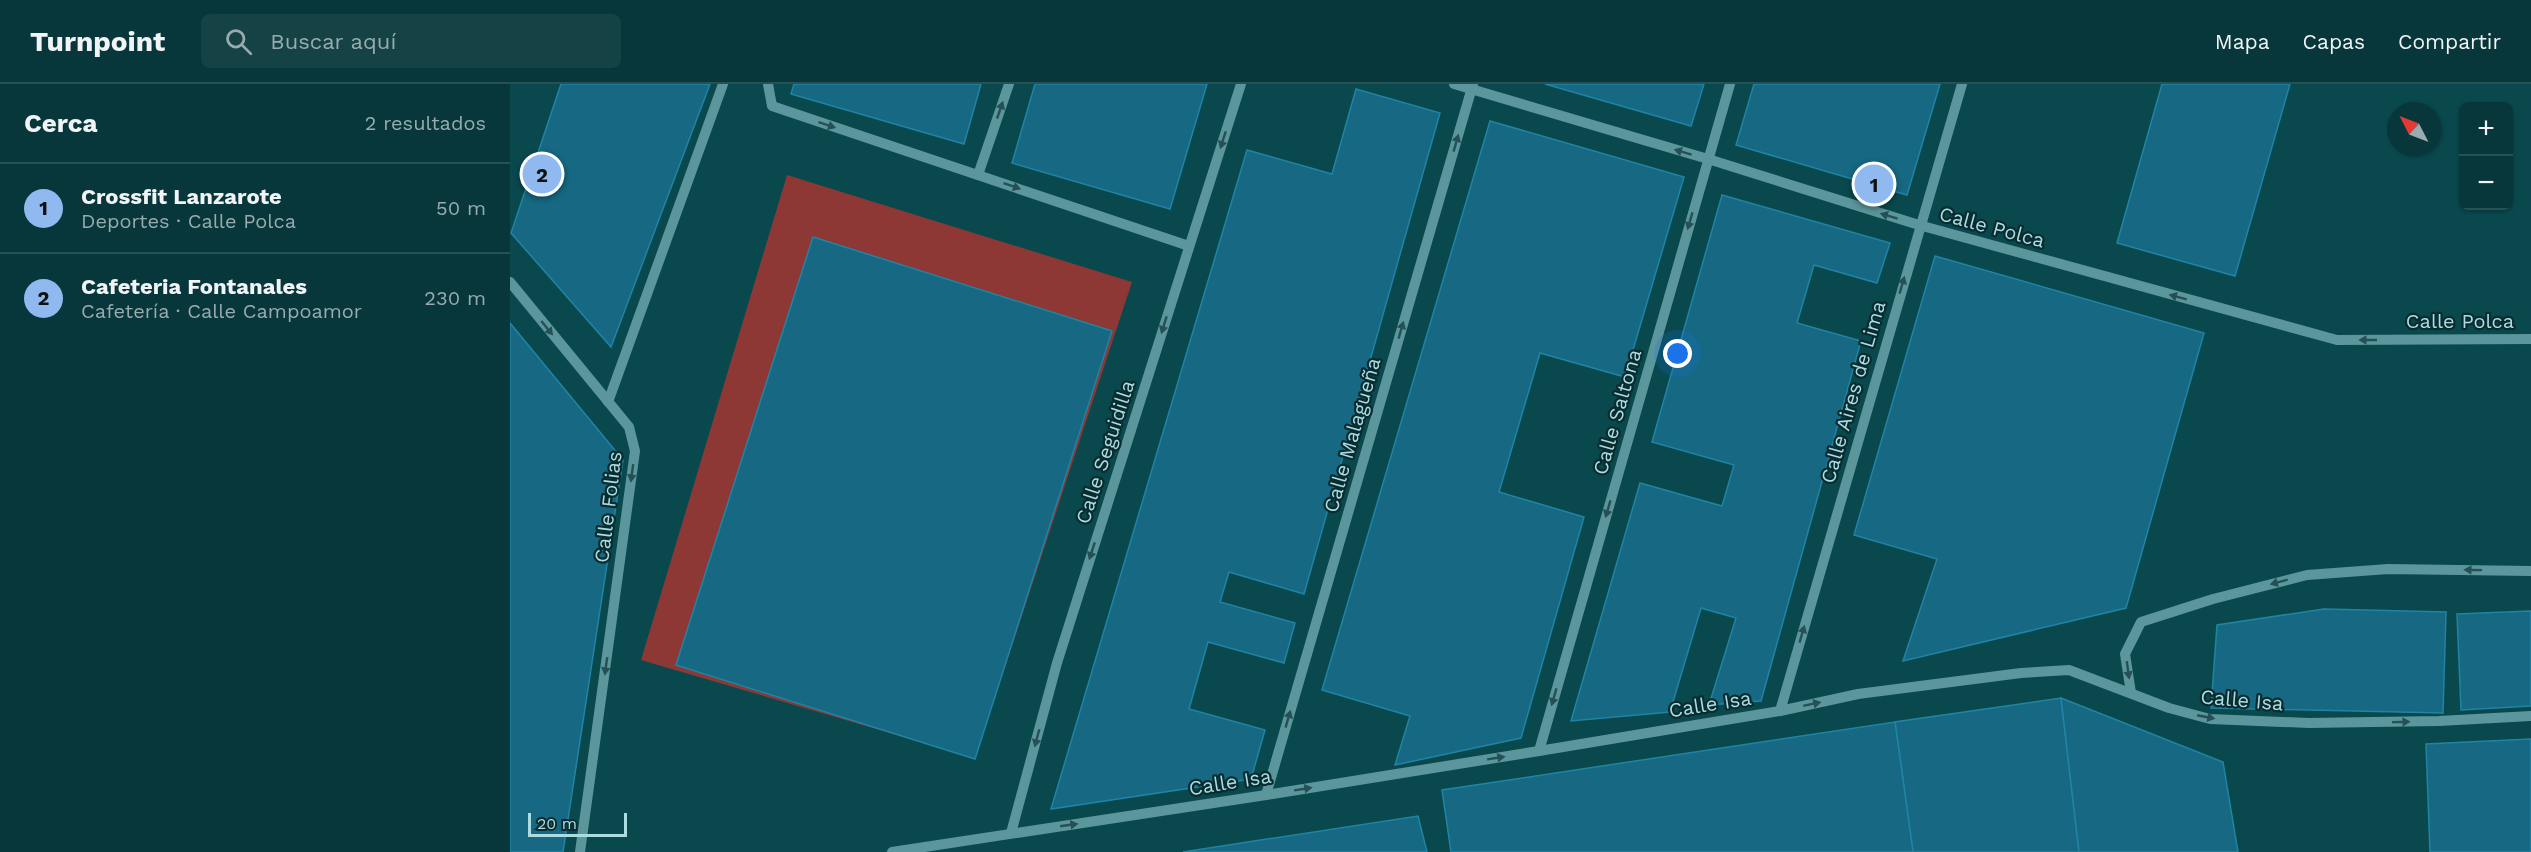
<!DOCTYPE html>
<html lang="es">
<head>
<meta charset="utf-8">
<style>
	:root { --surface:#07373a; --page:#154245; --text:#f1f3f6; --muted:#98acaf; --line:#285154; --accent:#90b9f0 }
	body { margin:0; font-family:"Work Sans",sans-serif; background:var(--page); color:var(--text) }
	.controls { position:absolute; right:18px; top:18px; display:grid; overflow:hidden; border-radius:9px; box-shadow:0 2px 4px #0004 }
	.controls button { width:54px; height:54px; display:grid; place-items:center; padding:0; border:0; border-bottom:2px solid var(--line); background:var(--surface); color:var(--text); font:30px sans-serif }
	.compass { position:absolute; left:1877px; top:18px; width:54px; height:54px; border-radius:50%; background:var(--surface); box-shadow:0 2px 4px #0004; rotate:312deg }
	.scale { position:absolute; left:18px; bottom:15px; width:99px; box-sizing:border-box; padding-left:6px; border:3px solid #acdbe1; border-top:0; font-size:16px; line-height:21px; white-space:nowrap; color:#acdbe1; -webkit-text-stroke:4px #082c2f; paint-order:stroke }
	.you { position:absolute; left:1168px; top:270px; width:21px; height:21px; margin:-15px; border:4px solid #fff; border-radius:50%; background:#1a73e8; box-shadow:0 0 0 9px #1a73e833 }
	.badge { display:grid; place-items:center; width:39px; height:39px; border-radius:50%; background:var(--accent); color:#111; font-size:20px; font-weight:700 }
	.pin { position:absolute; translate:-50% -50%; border:3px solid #fff; box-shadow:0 2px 6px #0006 }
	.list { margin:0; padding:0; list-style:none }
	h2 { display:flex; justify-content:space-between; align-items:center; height:78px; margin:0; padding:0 24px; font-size:26px }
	h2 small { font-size:20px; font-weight:400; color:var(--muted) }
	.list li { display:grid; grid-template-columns:39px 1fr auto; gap:18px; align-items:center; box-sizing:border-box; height:90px; padding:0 24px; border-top:2px solid var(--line) }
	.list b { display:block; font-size:22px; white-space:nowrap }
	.list p { margin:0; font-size:20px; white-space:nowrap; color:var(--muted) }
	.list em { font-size:20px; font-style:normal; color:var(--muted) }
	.icon { flex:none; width:33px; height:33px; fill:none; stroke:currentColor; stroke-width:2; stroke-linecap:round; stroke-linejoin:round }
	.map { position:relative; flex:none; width:2021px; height:768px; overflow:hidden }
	header { display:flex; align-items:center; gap:36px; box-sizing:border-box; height:84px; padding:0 30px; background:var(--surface); border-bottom:2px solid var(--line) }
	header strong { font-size:28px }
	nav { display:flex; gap:33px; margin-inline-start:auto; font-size:21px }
	.search { width:420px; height:54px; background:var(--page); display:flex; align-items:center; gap:15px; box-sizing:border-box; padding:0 21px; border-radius:9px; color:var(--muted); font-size:22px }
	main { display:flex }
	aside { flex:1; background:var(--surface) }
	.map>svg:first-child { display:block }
</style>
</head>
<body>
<header>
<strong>Turnpoint</strong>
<div class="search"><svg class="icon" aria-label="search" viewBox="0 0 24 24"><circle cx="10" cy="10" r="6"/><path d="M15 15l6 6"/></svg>Buscar aquí</div>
<nav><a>Mapa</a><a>Capas</a><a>Compartir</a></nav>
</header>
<main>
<aside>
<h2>Cerca<small>2 resultados</small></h2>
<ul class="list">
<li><span class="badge">1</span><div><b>Crossfit Lanzarote</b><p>Deportes · Calle Polca</p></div><em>50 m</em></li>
<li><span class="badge">2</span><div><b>Cafeteria Fontanales</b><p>Cafetería · Calle Campoamor</p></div><em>230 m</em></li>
</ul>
</aside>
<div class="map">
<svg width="2021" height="768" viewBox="0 0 2021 768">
	<rect width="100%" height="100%" fill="#09494e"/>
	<polygon fill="#8d3835" points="277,91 622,198 465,674 131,576"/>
	<g fill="#176882" stroke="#2084a4" stroke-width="1.5">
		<polygon points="51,0 200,0 101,263 1,149"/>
		<polygon points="284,0 471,0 454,60 281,10"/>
		<polygon points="525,0 697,0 660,125 502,79"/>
		<polygon points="1035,0 1194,0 1181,42"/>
		<polygon points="1244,0 1430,0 1397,111 1226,61"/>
		<polygon points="1652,0 1780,0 1725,192 1607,159"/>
		<polygon points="846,5 930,29 794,510 719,488 710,518 785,539 774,579 698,558 679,625 755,646 741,695 541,725 737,66 822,90"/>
		<polygon points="980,37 1174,93 1115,293 1030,269 989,408 1074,433 1011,654 885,681 900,632 812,606"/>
		<polygon points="1212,111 1380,159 1367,199 1304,181 1287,239 1351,257 1251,617 1199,621 1226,534 1191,524 1160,628 1061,637 1130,399 1212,422 1224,381 1142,358"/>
		<polygon points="303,153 602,247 465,675 166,581"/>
		<polygon points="1425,172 1694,249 1616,524 1393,577 1427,475 1344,451"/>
		<polygon points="0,239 113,376 53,768 0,768"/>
		<polygon points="1814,525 1936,528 1933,629 1701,624 1707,541"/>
		<polygon points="2021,527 2021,622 1951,626 1947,530"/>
		<polygon points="1551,614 1569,768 1403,768 1385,638"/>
		<polygon points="1551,614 1713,678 1728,768 1569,768"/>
		<polygon points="1385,638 1403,768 941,768 932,706"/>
		<polygon points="2021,655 2021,768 1920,768 1916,660"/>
		<polygon points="908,732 917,768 673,768"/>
	</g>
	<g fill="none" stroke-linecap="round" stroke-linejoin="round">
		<g stroke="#5b969d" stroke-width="10">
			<polyline points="258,0 262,22 679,162"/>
			<polyline points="944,0 1198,75 1409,141 1827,256 2021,255"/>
			<polyline points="468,91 499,0"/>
			<polyline points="0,198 119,343 125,367 70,768"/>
			<polyline points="98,318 213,0"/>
			<polyline points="1621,609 1615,570 1631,538 1703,515 1797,491 1878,485 2021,487"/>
			<polyline points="1270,627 1452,0"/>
			<polyline points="1029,667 1220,0"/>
			<polyline points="756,711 963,0"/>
			<polyline points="501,749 547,579 731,0"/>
			<polyline points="382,768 756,711 1029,667 1270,627 1348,610 1511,589 1559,586 1659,624 1700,635 1799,639 1929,637 2021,632"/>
		</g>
	</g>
	<defs><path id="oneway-solid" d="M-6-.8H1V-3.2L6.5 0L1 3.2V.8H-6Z" transform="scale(1.5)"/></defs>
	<g fill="#255156">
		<use href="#oneway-solid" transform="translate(490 26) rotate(-71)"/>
		<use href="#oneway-solid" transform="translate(317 41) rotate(18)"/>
		<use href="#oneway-solid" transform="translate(713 56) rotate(108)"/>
		<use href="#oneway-solid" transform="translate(946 59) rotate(-74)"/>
		<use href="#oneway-solid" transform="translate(1173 68) rotate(-163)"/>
		<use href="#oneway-solid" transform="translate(502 102) rotate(19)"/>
		<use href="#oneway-solid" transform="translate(1379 132) rotate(-163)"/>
		<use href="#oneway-solid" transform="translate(1180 137) rotate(106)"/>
		<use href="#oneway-solid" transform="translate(1392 201) rotate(-74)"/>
		<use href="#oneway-solid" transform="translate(1668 213) rotate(-165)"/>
		<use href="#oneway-solid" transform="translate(654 241) rotate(107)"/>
		<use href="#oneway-solid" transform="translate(37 244) rotate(51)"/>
		<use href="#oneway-solid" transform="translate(891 246) rotate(-74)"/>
		<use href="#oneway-solid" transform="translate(1858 256) rotate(180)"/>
		<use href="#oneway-solid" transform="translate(122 389) rotate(98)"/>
		<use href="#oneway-solid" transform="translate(1098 425) rotate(106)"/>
		<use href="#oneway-solid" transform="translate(582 467) rotate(108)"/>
		<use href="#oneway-solid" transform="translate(1963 486) rotate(-179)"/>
		<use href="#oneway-solid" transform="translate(1769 498) rotate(165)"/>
		<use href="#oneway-solid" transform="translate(1292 550) rotate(-74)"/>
		<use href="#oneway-solid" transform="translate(96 582) rotate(98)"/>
		<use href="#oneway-solid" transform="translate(1618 586) rotate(82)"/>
		<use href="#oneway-solid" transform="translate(1044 613) rotate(106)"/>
		<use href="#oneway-solid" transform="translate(1302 620) rotate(-12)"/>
		<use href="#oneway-solid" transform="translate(1696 633) rotate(11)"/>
		<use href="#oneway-solid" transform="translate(778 635) rotate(-74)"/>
		<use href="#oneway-solid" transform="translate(1891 638) rotate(-1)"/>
		<use href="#oneway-solid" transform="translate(527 654) rotate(105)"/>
		<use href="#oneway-solid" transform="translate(986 674) rotate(-9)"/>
		<use href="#oneway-solid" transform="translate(793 705) rotate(-9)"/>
		<use href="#oneway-solid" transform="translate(559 741) rotate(-8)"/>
	</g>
	<g text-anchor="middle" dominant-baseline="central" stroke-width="4.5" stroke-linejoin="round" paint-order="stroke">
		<g font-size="20" fill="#acdbe1" stroke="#082c2f">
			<text transform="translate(1482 143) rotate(15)">Calle Polca</text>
			<text x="1950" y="237">Calle Polca</text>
			<text transform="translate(1343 308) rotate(-74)">Calle Aires de Lima</text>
			<text transform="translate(1107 328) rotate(-74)">Calle Saltona</text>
			<text transform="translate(842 351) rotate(-74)">Calle Malagueña</text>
			<text transform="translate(595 368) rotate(-72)">Calle Seguidilla</text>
			<text transform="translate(98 423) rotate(-83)">Calle Folias</text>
			<text transform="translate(1732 616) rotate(5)">Calle Isa</text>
			<text transform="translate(1200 620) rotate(-9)">Calle Isa</text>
			<text transform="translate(720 698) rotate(-9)">Calle Isa</text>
		</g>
	</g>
</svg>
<div class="controls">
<button>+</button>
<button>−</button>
</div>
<svg class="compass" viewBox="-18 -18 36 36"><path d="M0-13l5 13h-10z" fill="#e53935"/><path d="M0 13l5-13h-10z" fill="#98acaf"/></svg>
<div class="scale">20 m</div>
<div class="you"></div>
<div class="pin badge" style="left:1364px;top:100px">1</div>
<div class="pin badge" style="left:32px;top:90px">2</div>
</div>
</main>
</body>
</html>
